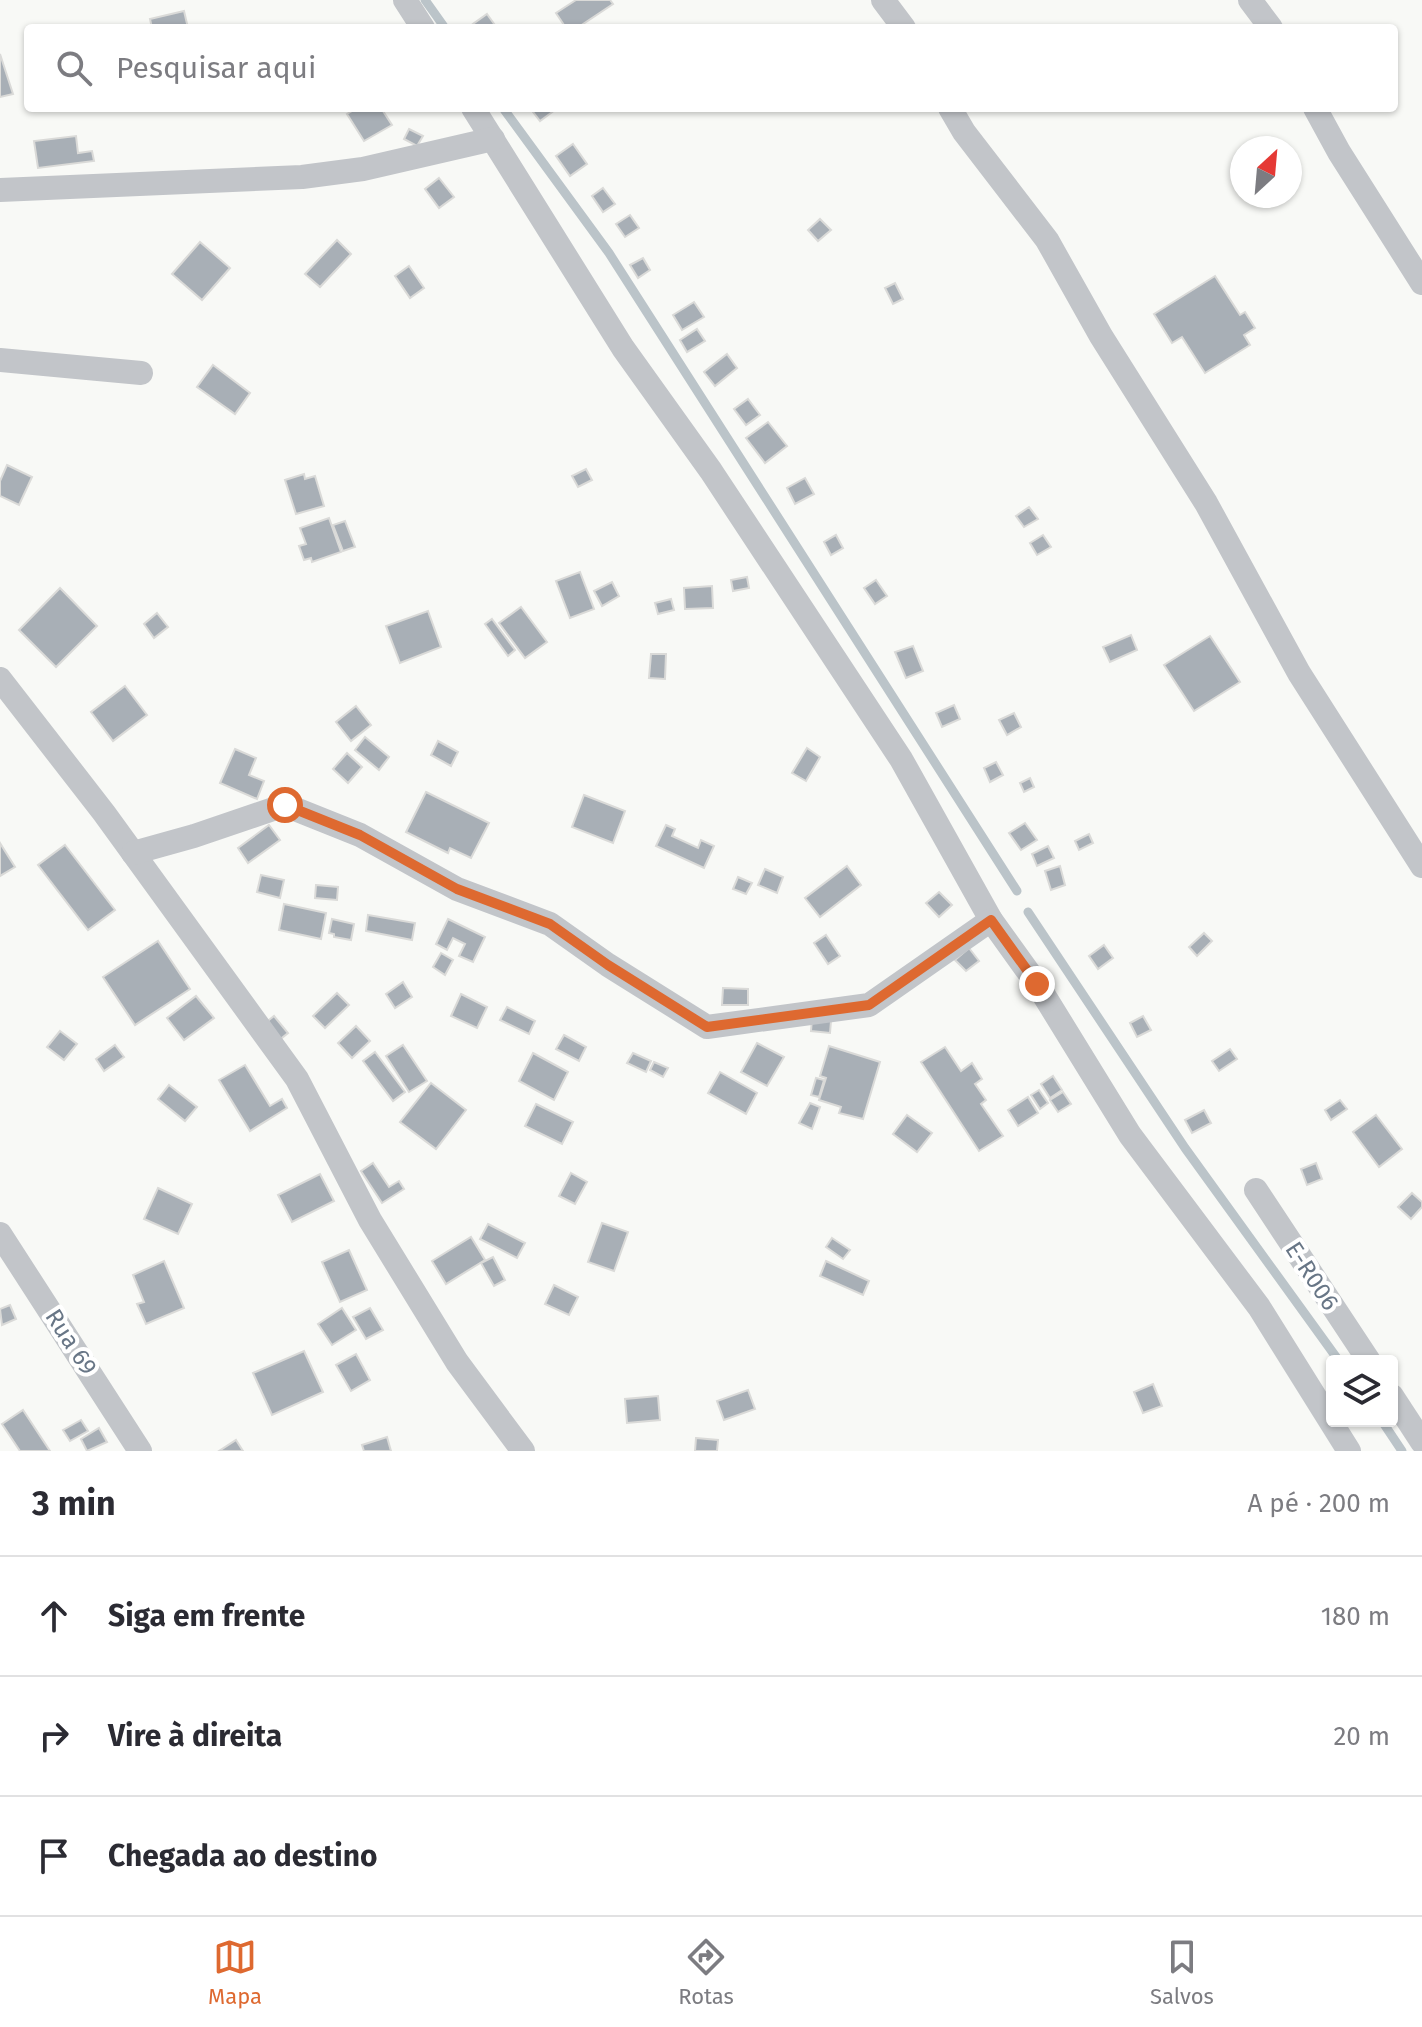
<!DOCTYPE html>
<html lang="pt">
<head>
<meta charset="utf-8">
<style>
	:root { --surface:#fff; --page:#f2f2f3; --text:#2b2b33; --muted:#7c7c81; --line:#e1e1e2; --accent:#de6930 }
	body { margin:0; font-family:"Fira Sans",sans-serif; background:var(--page); color:var(--text) }
	.controls { position:absolute; right:24px; bottom:24px; display:grid; overflow:hidden; border-radius:8px; box-shadow:0 2px 6px #0004 }
	.controls button { width:72px; height:72px; display:grid; place-items:center; padding:0; border:0; border-bottom:2px solid var(--line); background:var(--surface); color:var(--text); font:40px sans-serif }
	.compass { position:absolute; left:1230px; top:136px; width:72px; height:72px; border-radius:50%; background:var(--surface); box-shadow:0 2px 6px #0004; rotate:26deg }
	.stop { position:absolute; width:24px; height:24px; margin:-18px; border:6px solid #de6930; border-radius:50%; background:#fff }
	.stop.end { background:#de6930; border-color:#fff; box-shadow:0 2px 8px #0008 }
	.list { margin:0; padding:0; list-style:none }
	h2 { display:flex; justify-content:space-between; align-items:center; height:104px; margin:0; padding:0 32px; font-size:34px }
	h2 small { font-size:26px; font-weight:400; color:var(--muted) }
	.list li { display:grid; grid-template-columns:52px 1fr auto; gap:24px; align-items:center; box-sizing:border-box; height:120px; padding:0 32px; border-top:2px solid var(--line) }
	.list b { display:block; font-size:30px; white-space:nowrap }
	.list em { font-size:26px; font-style:normal; color:var(--muted) }
	.icon { flex:none; width:44px; height:44px; fill:none; stroke:currentColor; stroke-width:2; stroke-linecap:round; stroke-linejoin:round }
	.map { position:relative; flex:none; width:1422px; height:1451px; overflow:hidden }
	.search { position:absolute; background:var(--surface); box-shadow:0 2px 6px #0004; left:24px; right:24px; top:24px; height:88px; display:flex; align-items:center; gap:20px; box-sizing:border-box; padding:0 28px; border-radius:8px; color:var(--muted); font-size:30px }
	.sheet { height:464px; background:var(--surface) }
	nav { display:flex; justify-content:space-around; align-items:center; box-sizing:border-box; height:112px; border-top:2px solid var(--line); background:var(--surface); font-size:22px; color:var(--muted) }
	nav a { display:grid; justify-items:center; gap:4px }
	nav .on { color:var(--accent) }
	.map>svg:first-child { display:block }
</style>
</head>
<body>
<div class="map">
<svg width="1422" height="1451" viewBox="0 0 1422 1451">
	<rect width="100%" height="100%" fill="#f8f9f6"/>
	<g fill="none" stroke-linecap="round" stroke-linejoin="round">
		<g stroke="#bbc4c9" stroke-width="9">
			<polyline points="425,0 445,28"/>
			<polyline points="503,108 609,253 1017,891"/>
			<polyline points="1028,912 1185,1148 1339,1361"/>
			<polyline points="1382,1421 1402,1451"/>
		</g>
	</g>
	<g fill="#a8afb6" stroke="#dadad8" stroke-width="2">
		<polygon points="576,0 610,0 613,4 577,28 566,28 556,13"/>
		<polygon points="184,11 188,28 152,28 150,19"/>
		<polygon points="487,14 497,28 477,28 473,24"/>
		<polygon points="0,54 13,94 0,97"/>
		<polygon points="357,108 381,108 392,125 364,141 347,114"/>
		<polygon points="530,108 553,108 555,110 540,121"/>
		<polygon points="409,129 423,136 417,146 404,139"/>
		<polygon points="76,136 78,153 92,151 94,161 38,168 34,141"/>
		<polygon points="573,144 587,164 570,176 556,156"/>
		<polygon points="439,178 454,197 439,208 425,189"/>
		<polygon points="603,188 615,204 603,212 592,196"/>
		<polygon points="630,215 639,228 625,237 616,224"/>
		<polygon points="820,219 831,230 818,241 808,230"/>
		<polygon points="337,240 351,254 320,287 305,274"/>
		<polygon points="200,242 230,268 202,300 172,274"/>
		<polygon points="643,258 650,270 638,278 630,265"/>
		<polygon points="409,266 424,288 410,298 395,276"/>
		<polygon points="1215,276 1240,315 1245,312 1255,328 1244,335 1250,345 1205,373 1182,337 1172,343 1154,314"/>
		<polygon points="895,283 903,299 893,304 885,288"/>
		<polygon points="694,302 704,317 682,330 673,315"/>
		<polygon points="697,329 705,341 687,352 680,340"/>
		<polygon points="727,354 737,368 715,386 704,372"/>
		<polygon points="213,365 250,393 235,414 197,387"/>
		<polygon points="748,399 760,415 746,425 734,409"/>
		<polygon points="768,422 787,446 765,463 746,438"/>
		<polygon points="7,465 32,477 19,505 0,496 0,481"/>
		<polygon points="586,469 592,480 578,487 572,476"/>
		<polygon points="304,474 305,479 315,476 324,506 296,514 285,480"/>
		<polygon points="805,478 814,494 795,504 787,488"/>
		<polygon points="1029,507 1038,519 1024,527 1016,516"/>
		<polygon points="329,518 341,552 312,562 311,558 304,560 299,546 306,544 300,528"/>
		<polygon points="345,521 355,547 343,551 333,525"/>
		<polygon points="836,535 843,548 831,555 824,542"/>
		<polygon points="1043,535 1051,547 1037,555 1030,543"/>
		<polygon points="580,572 594,609 570,618 556,581"/>
		<polygon points="747,577 749,588 733,591 731,580"/>
		<polygon points="876,580 887,596 875,604 864,588"/>
		<polygon points="612,582 619,596 602,606 594,591"/>
		<polygon points="712,586 713,608 685,609 684,588"/>
		<polygon points="60,588 97,626 56,667 19,630"/>
		<polygon points="671,599 674,610 658,614 655,603"/>
		<polygon points="521,607 547,642 525,658 499,623"/>
		<polygon points="428,611 441,647 400,663 386,626"/>
		<polygon points="157,613 168,627 154,638 144,624"/>
		<polygon points="492,619 515,650 508,656 485,624"/>
		<polygon points="1131,635 1137,650 1110,662 1103,647"/>
		<polygon points="1210,636 1240,682 1194,711 1164,665"/>
		<polygon points="913,646 923,671 906,678 895,652"/>
		<polygon points="651,654 666,654 665,679 649,678"/>
		<polygon points="125,686 147,715 113,741 91,712"/>
		<polygon points="954,705 960,719 942,727 936,713"/>
		<polygon points="356,706 371,725 351,741 336,722"/>
		<polygon points="1014,713 1021,727 1007,735 999,720"/>
		<polygon points="365,737 389,757 379,770 355,750"/>
		<polygon points="438,741 458,752 451,766 431,755"/>
		<polygon points="807,748 820,757 806,781 792,773"/>
		<polygon points="235,749 256,758 249,775 264,781 257,799 220,783"/>
		<polygon points="347,753 362,767 348,783 333,769"/>
		<polygon points="996,762 1003,775 990,782 984,768"/>
		<polygon points="1030,778 1034,787 1024,792 1020,783"/>
		<polygon points="426,792 489,823 471,858 450,848 448,853 406,832"/>
		<polygon points="584,795 625,811 613,843 572,827"/>
		<polygon points="1025,823 1037,840 1021,850 1009,833"/>
		<polygon points="269,825 280,840 248,863 238,848"/>
		<polygon points="666,825 675,829 672,836 698,848 701,840 714,846 704,868 656,846"/>
		<polygon points="1089,834 1093,843 1079,850 1075,841"/>
		<polygon points="0,843 15,867 0,876"/>
		<polygon points="65,845 115,910 88,930 38,865"/>
		<polygon points="1048,846 1054,858 1037,866 1032,854"/>
		<polygon points="847,866 861,885 820,917 805,898"/>
		<polygon points="1060,866 1065,885 1051,890 1045,871"/>
		<polygon points="765,869 783,877 777,893 758,885"/>
		<polygon points="261,875 284,880 280,898 257,892"/>
		<polygon points="738,877 752,883 746,894 733,889"/>
		<polygon points="316,885 338,887 337,900 315,898"/>
		<polygon points="939,892 952,905 939,917 926,903"/>
		<polygon points="284,904 326,913 321,939 279,930"/>
		<polygon points="368,915 415,923 412,940 366,931"/>
		<polygon points="332,919 354,924 351,940 334,937 334,934 329,933"/>
		<polygon points="448,919 485,937 473,962 459,956 465,944 453,938 447,950 436,944"/>
		<polygon points="1204,933 1212,941 1197,956 1189,947"/>
		<polygon points="826,935 840,956 828,964 814,943"/>
		<polygon points="158,941 190,989 135,1025 103,977"/>
		<polygon points="1104,945 1113,958 1098,969 1089,956"/>
		<polygon points="969,948 979,961 966,971 955,960"/>
		<polygon points="441,953 453,960 445,975 433,967"/>
		<polygon points="403,982 412,997 395,1008 386,994"/>
		<polygon points="723,988 748,989 748,1005 722,1005"/>
		<polygon points="337,993 349,1005 325,1028 313,1016"/>
		<polygon points="461,994 487,1007 477,1028 451,1016"/>
		<polygon points="196,996 214,1018 184,1040 167,1018"/>
		<polygon points="507,1007 535,1021 529,1034 500,1020"/>
		<polygon points="274,1016 288,1033 278,1041 264,1024"/>
		<polygon points="1143,1016 1151,1030 1137,1037 1130,1023"/>
		<polygon points="812,1019 831,1021 830,1033 811,1031"/>
		<polygon points="356,1026 370,1041 352,1058 338,1043"/>
		<polygon points="60,1031 77,1044 64,1060 47,1047"/>
		<polygon points="564,1035 586,1047 579,1061 556,1049"/>
		<polygon points="757,1043 784,1057 767,1086 741,1072"/>
		<polygon points="115,1045 124,1057 104,1071 96,1059"/>
		<polygon points="403,1045 427,1081 409,1092 386,1056"/>
		<polygon points="829,1046 880,1062 863,1119 839,1113 841,1107 819,1100 826,1078 820,1076"/>
		<polygon points="945,1047 961,1071 972,1063 982,1079 975,1084 986,1100 981,1104 1003,1136 979,1151 921,1062"/>
		<polygon points="1230,1049 1237,1059 1219,1071 1212,1061"/>
		<polygon points="375,1052 405,1092 393,1101 363,1061"/>
		<polygon points="533,1053 568,1072 554,1100 519,1081"/>
		<polygon points="633,1053 651,1061 646,1072 627,1063"/>
		<polygon points="654,1062 668,1068 663,1077 650,1070"/>
		<polygon points="245,1065 270,1106 282,1099 287,1108 250,1131 219,1080"/>
		<polygon points="720,1072 757,1093 746,1114 708,1093"/>
		<polygon points="1053,1076 1062,1090 1050,1098 1041,1084"/>
		<polygon points="816,1078 824,1080 819,1097 811,1095"/>
		<polygon points="431,1083 466,1110 436,1149 400,1122"/>
		<polygon points="169,1085 197,1107 185,1121 158,1099"/>
		<polygon points="1039,1090 1048,1103 1040,1109 1031,1095"/>
		<polygon points="1063,1092 1071,1104 1058,1112 1050,1100"/>
		<polygon points="1028,1097 1038,1113 1018,1126 1008,1110"/>
		<polygon points="1340,1100 1347,1109 1331,1120 1325,1110"/>
		<polygon points="810,1103 820,1107 812,1129 799,1123"/>
		<polygon points="536,1104 573,1122 562,1144 525,1126"/>
		<polygon points="1204,1110 1211,1123 1192,1133 1185,1120"/>
		<polygon points="907,1115 932,1133 917,1152 893,1134"/>
		<polygon points="1376,1115 1402,1149 1379,1167 1353,1132"/>
		<polygon points="373,1163 389,1187 399,1181 404,1189 382,1203 361,1171"/>
		<polygon points="1316,1163 1322,1179 1307,1185 1301,1169"/>
		<polygon points="571,1173 587,1182 575,1204 559,1196"/>
		<polygon points="320,1174 334,1201 292,1222 278,1195"/>
		<polygon points="158,1188 192,1204 178,1234 144,1219"/>
		<polygon points="1412,1193 1422,1202 1422,1207 1411,1219 1398,1207"/>
		<polygon points="602,1223 628,1232 614,1271 588,1262"/>
		<polygon points="488,1224 525,1243 517,1258 480,1239"/>
		<polygon points="471,1237 485,1260 446,1284 432,1261"/>
		<polygon points="832,1238 850,1250 843,1259 826,1247"/>
		<polygon points="349,1250 367,1290 340,1302 322,1262"/>
		<polygon points="493,1257 505,1280 494,1286 481,1263"/>
		<polygon points="164,1261 184,1308 146,1324 137,1304 144,1302 133,1275"/>
		<polygon points="826,1261 869,1281 863,1295 820,1276"/>
		<polygon points="554,1285 578,1297 569,1315 545,1304"/>
		<polygon points="10,1305 16,1319 2,1325 0,1309"/>
		<polygon points="342,1308 356,1330 332,1345 318,1324"/>
		<polygon points="370,1308 383,1330 366,1339 353,1317"/>
		<polygon points="304,1351 323,1392 272,1415 253,1373"/>
		<polygon points="356,1354 370,1380 351,1391 336,1365"/>
		<polygon points="1153,1384 1162,1406 1143,1413 1134,1392"/>
		<polygon points="748,1390 755,1409 724,1420 717,1401"/>
		<polygon points="658,1396 660,1420 627,1423 625,1399"/>
		<polygon points="23,1410 50,1451 20,1451 2,1424"/>
		<polygon points="81,1420 88,1431 70,1441 63,1430"/>
		<polygon points="99,1428 107,1442 87,1451 81,1439"/>
		<polygon points="387,1437 391,1451 364,1451 362,1445"/>
		<polygon points="696,1438 718,1440 717,1451 695,1451"/>
		<polygon points="236,1440 243,1451 219,1451"/>
	</g>
	<g fill="none" stroke-linecap="round" stroke-linejoin="round">
		<g stroke="#c2c5c9" stroke-width="24">
			<polyline points="405,0 423,28"/>
			<polyline points="883,0 904,28"/>
			<polyline points="1250,0 1271,28"/>
			<polyline points="473,108 623,348 711,471 901,759 991,920 1037,984 1130,1135 1259,1307 1349,1451"/>
			<polyline points="950,108 964,132 1047,240 1101,336 1206,503 1299,673 1422,866"/>
			<polyline points="1315,108 1339,152 1422,283"/>
			<polyline points="0,190 302,177 363,169 493,139"/>
			<polyline points="0,360 141,373"/>
			<polyline points="0,679 104,813 297,1079 370,1220 457,1362 523,1451"/>
			<polyline points="133,853 194,836 285,805 360,835 457,889 550,924 608,965 707,1027 869,1005 991,920"/>
			<polyline points="1256,1190 1369,1361"/>
			<polyline points="0,1234 140,1451"/>
			<polyline points="1392,1396 1422,1442"/>
		</g>
	</g>
	<g fill="none" stroke-linecap="round" stroke-linejoin="round">
		<polyline stroke="#de6930" stroke-width="10" points="285,805 360,835 457,889 550,924 608,965 707,1027 869,1005 991,920 1037,984"/>
	</g>
	<g text-anchor="middle" dominant-baseline="central" stroke-width="8" stroke-linejoin="round" paint-order="stroke">
		<g font-size="24" fill="#687686" stroke="#fff">
			<text transform="translate(1312 1276) rotate(57)">E-R006</text>
			<text transform="translate(71 1342) rotate(57)">Rua 69</text>
		</g>
	</g>
</svg>
<div class="controls">
<button><svg class="icon" aria-label="layers" viewBox="0 0 24 24"><path d="M12 4l9 5-9 5-9-5zM3 14l9 5 9-5"/></svg></button>
</div>
<svg class="compass" viewBox="-18 -18 36 36"><path d="M0-13l5 13h-10z" fill="#e53935"/><path d="M0 13l5-13h-10z" fill="#7c7c81"/></svg>
<div class="stop" style="left:285px;top:805px"></div>
<div class="stop end" style="left:1037px;top:984px"></div>
<div class="search"><svg class="icon" aria-label="search" viewBox="0 0 24 24"><circle cx="10" cy="10" r="6"/><path d="M15 15l6 6"/></svg>Pesquisar aqui</div>
</div>
<section class="sheet">
<h2>3 min<small>A pé · 200 m</small></h2>
<ul class="list">
<li><svg class="icon" aria-label="ahead" viewBox="0 0 24 24"><path d="M12 20V5M6 11l6-6 6 6"/></svg><div><b>Siga em frente</b></div><em>180 m</em></li>
<li><svg class="icon" aria-label="right" viewBox="0 0 24 24"><path d="M7 20v-9h11M14 6l5 5-5 5"/></svg><div><b>Vire à direita</b></div><em>20 m</em></li>
<li><svg class="icon" aria-label="arrive" viewBox="0 0 24 24"><path d="M6 21V4h12l-3 4 3 4H6"/></svg><div><b>Chegada ao destino</b></div></li>
</ul>
</section>
<nav>
<a class="on"><svg class="icon" aria-label="map" viewBox="0 0 24 24"><path d="M3 6l6-2 6 2 6-2v14l-6 2-6-2-6 2zM9 4v14M15 6v14"/></svg>Mapa</a>
<a><svg class="icon" aria-label="directions" viewBox="0 0 24 24"><path d="M12 3l9 9-9 9-9-9zM9 14v-3h6M13 9l2 2-2 2"/></svg>Rotas</a>
<a><svg class="icon" aria-label="saved" viewBox="0 0 24 24"><path d="M7 4h10v16l-5-4-5 4z"/></svg>Salvos</a>
</nav>
</body>
</html>
